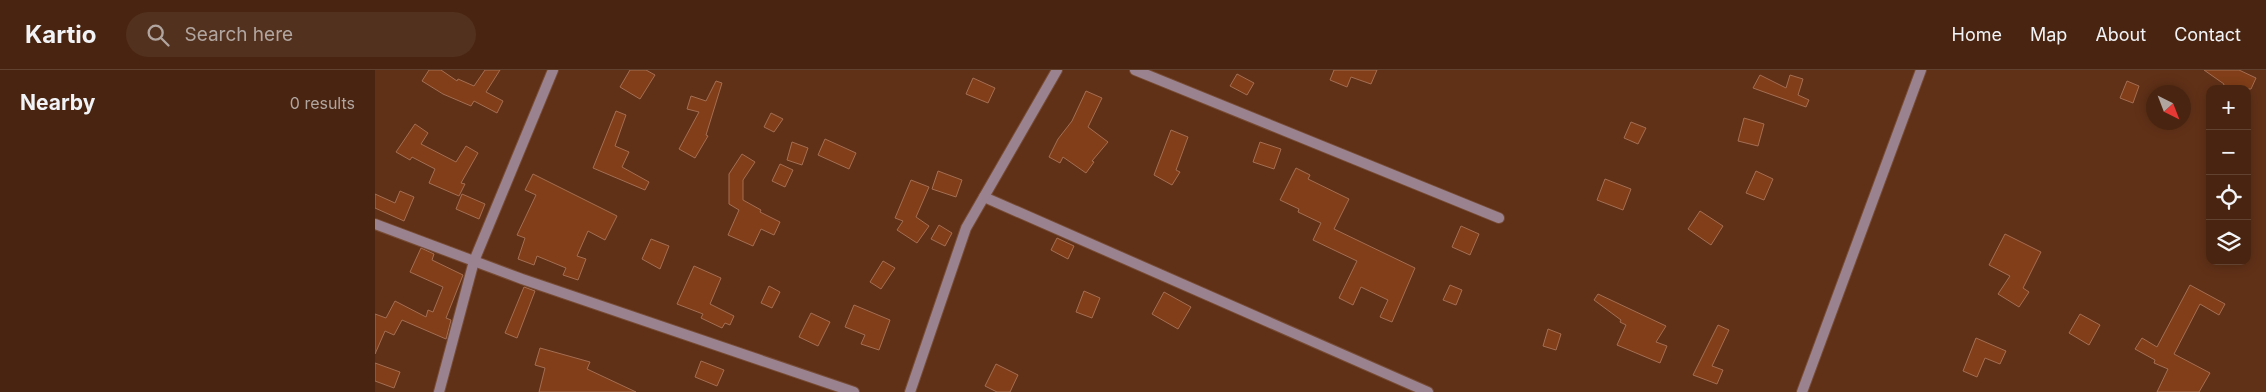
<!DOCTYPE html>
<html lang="en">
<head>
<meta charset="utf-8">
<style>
	:root { --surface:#492511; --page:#53311f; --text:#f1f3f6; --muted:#b1a59f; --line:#614231 }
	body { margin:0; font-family:Inter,sans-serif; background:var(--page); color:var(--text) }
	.controls { position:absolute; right:15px; top:15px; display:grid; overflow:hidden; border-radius:10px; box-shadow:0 2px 12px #0003 }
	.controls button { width:45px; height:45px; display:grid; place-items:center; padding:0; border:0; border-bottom:1px solid var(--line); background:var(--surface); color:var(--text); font:25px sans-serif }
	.compass { position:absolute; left:1771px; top:15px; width:45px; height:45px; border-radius:50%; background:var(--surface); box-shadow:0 2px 12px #0003; rotate:138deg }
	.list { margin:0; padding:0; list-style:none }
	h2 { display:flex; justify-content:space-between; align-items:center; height:65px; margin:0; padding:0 20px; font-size:21px }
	h2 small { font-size:16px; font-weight:400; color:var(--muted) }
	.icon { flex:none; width:28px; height:28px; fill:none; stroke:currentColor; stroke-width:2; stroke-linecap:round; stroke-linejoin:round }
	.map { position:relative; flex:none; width:1891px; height:322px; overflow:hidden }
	header { display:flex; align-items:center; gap:30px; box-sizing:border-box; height:70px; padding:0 25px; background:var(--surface); border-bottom:1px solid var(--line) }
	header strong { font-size:24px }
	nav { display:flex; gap:28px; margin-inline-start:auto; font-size:18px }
	.search { width:350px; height:45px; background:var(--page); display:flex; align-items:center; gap:12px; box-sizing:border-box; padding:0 18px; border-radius:28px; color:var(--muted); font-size:19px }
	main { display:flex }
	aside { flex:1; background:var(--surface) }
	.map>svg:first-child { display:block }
</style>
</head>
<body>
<header>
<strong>Kartio</strong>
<div class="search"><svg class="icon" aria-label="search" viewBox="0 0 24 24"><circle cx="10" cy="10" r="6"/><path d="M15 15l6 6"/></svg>Search here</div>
<nav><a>Home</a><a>Map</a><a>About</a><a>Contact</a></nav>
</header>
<main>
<aside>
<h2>Nearby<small>0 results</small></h2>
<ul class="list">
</ul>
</aside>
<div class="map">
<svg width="1891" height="322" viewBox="0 0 1891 322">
	<rect width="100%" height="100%" fill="#613117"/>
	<g fill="#813e18" stroke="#a46e53">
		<polygon points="54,0 66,0 82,11 83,9 99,16 110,0 125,0 111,22 128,31 122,43 99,31 96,36 68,24 47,11"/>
		<polygon points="255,0 271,0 280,5 265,29 245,17"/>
		<polygon points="959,0 1002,0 996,14 976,7 972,17 955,10"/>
		<polygon points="1829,0 1864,0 1881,8 1876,19 1847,19 1849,14"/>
		<polygon points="862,4 879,13 872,25 855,16"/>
		<polygon points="1385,5 1411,18 1415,5 1428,9 1423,25 1434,30 1431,37 1378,18"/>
		<polygon points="598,8 620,18 613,33 591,24"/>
		<polygon points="341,11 347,13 331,65 333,66 320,88 304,79 324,42 312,39 316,26 331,31"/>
		<polygon points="1752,11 1764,16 1758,33 1745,28"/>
		<polygon points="711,21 727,28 713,57 733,72 717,91 719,92 711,103 688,87 685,93 674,87 683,69 697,51"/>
		<polygon points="241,41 251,45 240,76 254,82 247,97 274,112 270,120 218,98"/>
		<polygon points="396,43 408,49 399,62 389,57"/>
		<polygon points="1369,48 1389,54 1383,76 1363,71"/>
		<polygon points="1256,52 1271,58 1263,74 1249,68"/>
		<polygon points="40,54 53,63 46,74 81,92 91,76 103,83 86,113 90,114 84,126 54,113 60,99 37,87 35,90 21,82"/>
		<polygon points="796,60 813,67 801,100 805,102 797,115 779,105"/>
		<polygon points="450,69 481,83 474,99 443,85"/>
		<polygon points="417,72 433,78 427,95 412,90"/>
		<polygon points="885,72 906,79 899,99 878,92"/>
		<polygon points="367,84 380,92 368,110 368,130 386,140 385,142 405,152 399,165 386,159 378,176 353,165 364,140 354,134 354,104"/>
		<polygon points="405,94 418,100 410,117 397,111"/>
		<polygon points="921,98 935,105 933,109 974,129 959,159 1040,198 1017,252 1005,247 1013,230 986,217 978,235 964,228 982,191 938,170 946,153 923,142 924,139 905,130"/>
		<polygon points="563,101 587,110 581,127 557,119"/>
		<polygon points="1381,101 1398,109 1389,130 1371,123"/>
		<polygon points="158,104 242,146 230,170 213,161 202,186 211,189 203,210 188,205 191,198 162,186 159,195 143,189 150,168 142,165 161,125 150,120"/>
		<polygon points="1230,109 1256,119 1248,140 1222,130"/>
		<polygon points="536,110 554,117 541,147 554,156 542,173 522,160 528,151 520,148"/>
		<polygon points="25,121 39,127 29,151 0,138 0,124 20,133"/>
		<polygon points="87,124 110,134 104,149 81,139"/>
		<polygon points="1325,141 1348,156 1336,175 1313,159"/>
		<polygon points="564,155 577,163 570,176 556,169"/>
		<polygon points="1086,156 1104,164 1095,185 1077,177"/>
		<polygon points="1630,164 1666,182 1648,218 1654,222 1644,237 1623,224 1635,206 1614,195"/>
		<polygon points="682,168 699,176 693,189 676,180"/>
		<polygon points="276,169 294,176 285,199 267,189"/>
		<polygon points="46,178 59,184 57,190 88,205 71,248 76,250 71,269 27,250 19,265 10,261 0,284 0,244 11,248 20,231 51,247 53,240 58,242 68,217 35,202"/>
		<polygon points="508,191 520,198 506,219 495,212"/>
		<polygon points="319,196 346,208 335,234 359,246 355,255 350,253 347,258 326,248 328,244 302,234"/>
		<polygon points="1075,215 1087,220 1081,235 1068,230"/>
		<polygon points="1815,215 1850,234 1844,245 1825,234 1799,284 1835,303 1824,322 1782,322 1793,299 1779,293 1780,290 1760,279 1767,268 1782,277"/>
		<polygon points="394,216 405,222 397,238 386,233"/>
		<polygon points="149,217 160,221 142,268 130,263"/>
		<polygon points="709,221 725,228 717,248 701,242"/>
		<polygon points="789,222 816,237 803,259 777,244"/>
		<polygon points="1223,224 1291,256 1281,272 1292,276 1285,293 1242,275 1251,255 1245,252 1246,250 1219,230"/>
		<polygon points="479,235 515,250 504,280 486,274 490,265 470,257"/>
		<polygon points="436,243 455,252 443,276 424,267"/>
		<polygon points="1705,244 1725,255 1714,275 1694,263"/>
		<polygon points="1343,255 1354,260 1337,296 1348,300 1342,314 1318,305"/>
		<polygon points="1173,259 1186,264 1181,280 1168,276"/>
		<polygon points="1601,268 1631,281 1625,294 1610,288 1602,307 1588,301"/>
		<polygon points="165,278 215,292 212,299 261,322 164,322 170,298 160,295"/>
		<polygon points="326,291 349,300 342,316 320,307"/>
		<polygon points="0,293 25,302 19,318 0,311"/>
		<polygon points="621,294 643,305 635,322 622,322 610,316"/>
	</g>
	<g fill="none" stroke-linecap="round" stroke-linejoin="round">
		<g stroke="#774c35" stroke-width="12">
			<g id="street">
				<polyline points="760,0 1124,148"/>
				<polyline points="609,127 1053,322"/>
				<polyline points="0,154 147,209 479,322"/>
				<polyline points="64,322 99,191 178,0"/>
				<polyline points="535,322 591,158 682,0"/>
				<polyline points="1427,322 1546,0"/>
			</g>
		</g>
		<use href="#street" stroke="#9b828f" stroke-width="10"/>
	</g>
</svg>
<div class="controls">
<button>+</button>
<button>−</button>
<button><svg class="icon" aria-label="locate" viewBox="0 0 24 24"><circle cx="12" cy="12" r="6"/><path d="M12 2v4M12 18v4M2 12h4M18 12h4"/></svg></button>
<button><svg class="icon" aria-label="layers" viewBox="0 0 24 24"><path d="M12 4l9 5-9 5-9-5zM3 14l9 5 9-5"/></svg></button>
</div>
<svg class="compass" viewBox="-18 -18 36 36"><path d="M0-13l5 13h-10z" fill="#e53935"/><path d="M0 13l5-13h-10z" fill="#b1a59f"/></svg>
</div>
</main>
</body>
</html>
